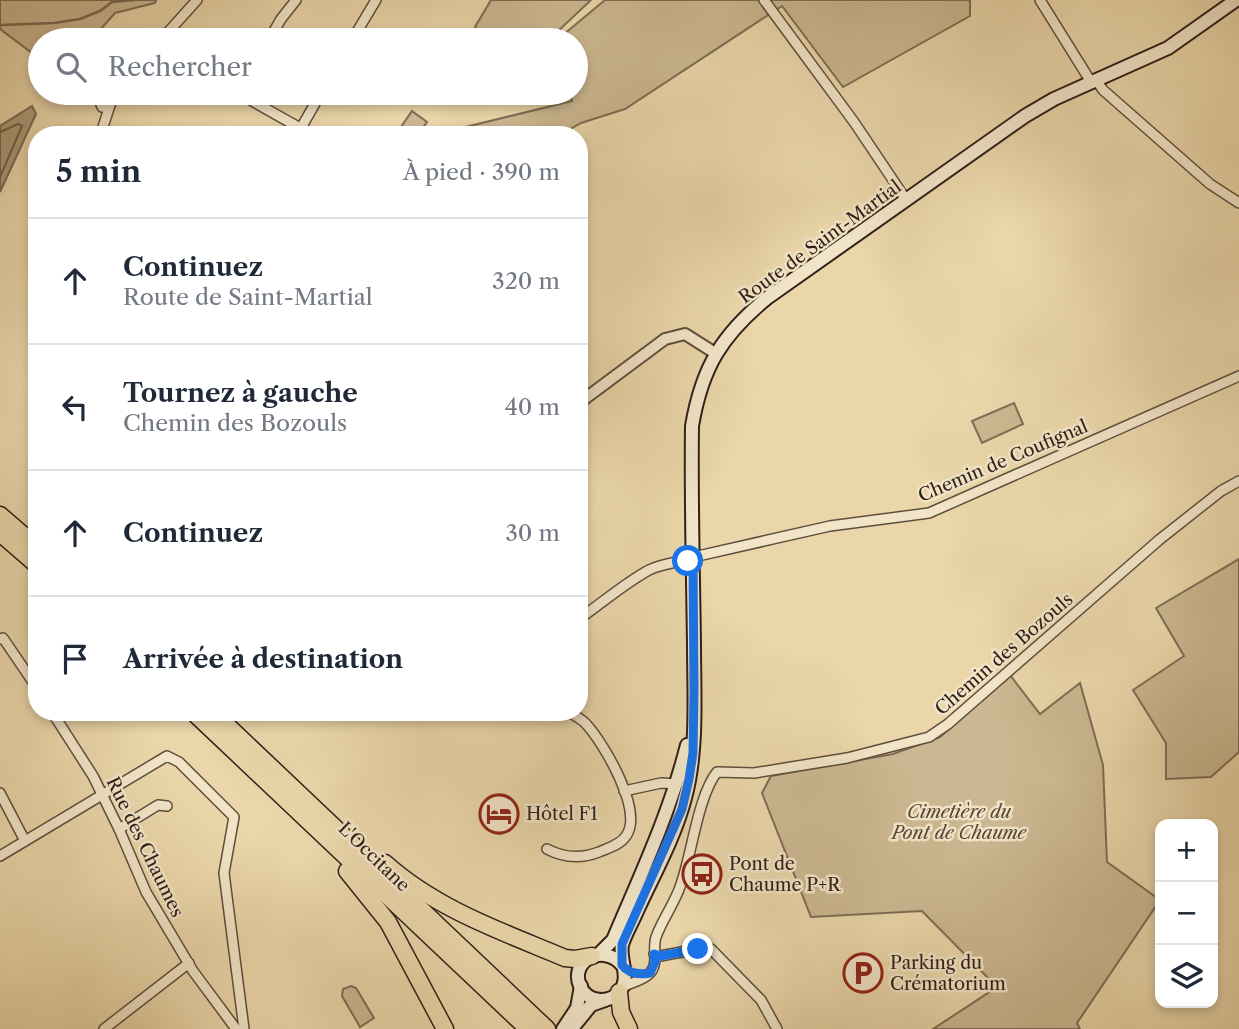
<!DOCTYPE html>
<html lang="fr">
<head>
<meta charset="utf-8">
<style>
	:root { --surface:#fff; --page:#f2f2f3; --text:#1f2937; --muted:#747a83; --line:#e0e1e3 }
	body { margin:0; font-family:"Libre Caslon Text",serif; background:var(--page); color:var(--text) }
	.controls { position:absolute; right:21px; bottom:21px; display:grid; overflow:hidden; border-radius:14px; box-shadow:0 4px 10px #0003 }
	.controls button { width:63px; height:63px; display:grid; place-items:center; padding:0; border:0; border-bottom:2px solid var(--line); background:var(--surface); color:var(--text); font:35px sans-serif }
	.stop { position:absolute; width:21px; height:21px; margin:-16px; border:5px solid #1a73e8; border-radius:50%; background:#fff }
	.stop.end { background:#1a73e8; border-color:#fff; box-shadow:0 2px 7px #0008 }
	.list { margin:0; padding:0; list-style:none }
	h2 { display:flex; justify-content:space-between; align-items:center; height:91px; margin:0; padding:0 28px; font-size:30px }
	h2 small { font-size:23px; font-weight:400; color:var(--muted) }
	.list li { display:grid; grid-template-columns:46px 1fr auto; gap:21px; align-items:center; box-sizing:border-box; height:126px; padding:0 28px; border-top:2px solid var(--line) }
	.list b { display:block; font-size:26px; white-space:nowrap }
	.list p { margin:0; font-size:23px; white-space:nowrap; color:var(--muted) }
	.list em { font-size:23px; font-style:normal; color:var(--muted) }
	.icon { flex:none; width:38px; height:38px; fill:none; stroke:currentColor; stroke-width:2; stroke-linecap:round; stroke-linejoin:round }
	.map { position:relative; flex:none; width:1239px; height:1029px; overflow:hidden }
	.search { position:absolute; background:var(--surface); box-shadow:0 4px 10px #0003; left:28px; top:28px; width:560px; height:77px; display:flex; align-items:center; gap:18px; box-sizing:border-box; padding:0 24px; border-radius:38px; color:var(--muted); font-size:26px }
	.panel { position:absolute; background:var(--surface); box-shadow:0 4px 10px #0003; left:28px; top:126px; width:560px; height:595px; border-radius:28px }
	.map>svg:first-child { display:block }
</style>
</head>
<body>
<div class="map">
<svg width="1239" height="1029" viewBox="0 0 1239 1029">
	<rect width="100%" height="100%" fill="#ead6a9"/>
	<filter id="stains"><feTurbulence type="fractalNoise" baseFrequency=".00286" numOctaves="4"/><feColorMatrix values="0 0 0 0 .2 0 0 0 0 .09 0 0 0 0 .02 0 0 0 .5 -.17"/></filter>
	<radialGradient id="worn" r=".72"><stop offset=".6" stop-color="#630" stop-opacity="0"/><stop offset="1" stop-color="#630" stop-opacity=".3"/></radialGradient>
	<g fill="#cbb791" stroke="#7e6c55" stroke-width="2">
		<polygon points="0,0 156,0 155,3 115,13 91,40 40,40 40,59 0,29"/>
		<polygon points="491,0 591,0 557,32 554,40 494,40 475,27"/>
		<polygon points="605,0 970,0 970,16 843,87 782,6 625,109 581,123 560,135 443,135 445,132 572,101 570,93 576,93 576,40 557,40"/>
		<polygon points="412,111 427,122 418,135 412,135 401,127"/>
		<polygon points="1014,403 1023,424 982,443 972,421"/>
		<polygon points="1239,559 1239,752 1211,777 1166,779 1166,743 1133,690 1184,656 1156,608"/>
		<polygon points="1010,675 1040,714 1080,683 1103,765 1107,862 1160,900 1077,1023 1080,1029 933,1029 997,987 922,911 811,917 762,793 771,776 893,754 940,737"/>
		<polygon points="351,986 356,988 374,1018 360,1027 342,996 343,989"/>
	</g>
	<polygon fill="#ab9878" stroke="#7a6852" stroke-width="2" points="32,106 36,114 0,192 0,126"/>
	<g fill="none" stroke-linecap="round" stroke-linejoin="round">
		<polyline stroke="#6e5c48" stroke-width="2" points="0,132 18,124 22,126 0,177"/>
		<polyline stroke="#7a6852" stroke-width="2.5" points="0,25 54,23 80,19 100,11 112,2 134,0"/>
		<g stroke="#5f4e3d" stroke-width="12">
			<g id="minor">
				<polyline points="764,0 854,122 907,201"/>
				<polyline points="1040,0 1091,82"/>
				<polyline points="161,40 197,0"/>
				<polyline points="269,40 281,19 296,0"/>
				<polyline points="352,40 376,0"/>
				<polyline points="1096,80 1103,90 1210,184 1239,203"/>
				<polyline points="96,93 102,107 109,107"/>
				<polyline points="238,93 300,128"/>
				<polyline points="101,133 114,93"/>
				<polyline points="297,135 321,93"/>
				<path d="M579 619C602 603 625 583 649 570 665 562 682 563 698 556L830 526 929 513 1239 376"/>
				<polyline points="0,639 3,638 37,688"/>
				<polyline points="52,712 93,776 119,829 146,892 193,971 236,1029"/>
				<polyline points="624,791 661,783 677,784"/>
				<polyline points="0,793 25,841"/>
				<polyline points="119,829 158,805 167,806"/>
				<path d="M547 849C564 858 581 859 599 852 608 848 620 845 626 836 644 811 604 744 587 725 582 719 575 716 569 712"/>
				<polyline points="0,856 167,756 179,762 234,817 224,873 244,1029"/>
				<polyline points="654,954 660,956 698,949 711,949 761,1000 777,1029"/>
				<path d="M622 988C630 982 643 981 650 973 659 963 652 949 656 937 663 918 675 903 681 884 692 853 698 796 717 772L754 773 847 758 929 737 948 724 1159 540 1221 491 1239 481"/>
				<polyline points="104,1029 189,963"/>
			</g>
		</g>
		<g stroke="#5f4e3d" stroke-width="14">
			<polyline id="tertiary" points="579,403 665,339 685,334 715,353"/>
		</g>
		<g stroke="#312019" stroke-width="16">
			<g id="secondary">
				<path d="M599 954 613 940C640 876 670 813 687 745"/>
				<path d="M622 965C604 943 569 960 580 986 587 1002 609 1005 620 991 631 978 619 960 622 945 625 934 633 921 637 911 654 874 675 837 685 798 698 750 694 694 694 644 693 571 691 499 692 426 702 367 722 335 767 298L1025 116 1054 99 1168 48 1236 0"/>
				<polyline points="574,1026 591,1005 605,1000"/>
				<polyline points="563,1029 577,1008 581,986"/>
			</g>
		</g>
		<g stroke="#312019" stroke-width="19">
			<g id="motorway">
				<polyline points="0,515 37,547"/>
				<polyline points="0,533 37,565"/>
				<polyline points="193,712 528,1029"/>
				<polyline points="213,712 547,1029"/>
				<path d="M385 863C436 909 503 932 565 958L575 959 592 956"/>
				<polyline points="347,871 388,922 445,1029"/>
				<polyline points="619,992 621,1012 629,1029"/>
			</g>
		</g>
		<use href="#minor" stroke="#f1e4c7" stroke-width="9"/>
		<use href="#tertiary" stroke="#f1e4c7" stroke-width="10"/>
		<use href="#secondary" stroke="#f1e4c7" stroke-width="12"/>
		<use href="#motorway" stroke="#ead6a9" stroke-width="16"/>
	</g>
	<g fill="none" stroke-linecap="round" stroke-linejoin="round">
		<path stroke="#1a73e8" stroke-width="9" d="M688 561 693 559 694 692 693 753 689 779 682 809 622 944V965C629 974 639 975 650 973L655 962 654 954 660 956 698 949"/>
	</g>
	<defs>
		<g id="hotel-ring" transform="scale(2.0125)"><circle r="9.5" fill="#f1e4c7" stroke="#8f2418" stroke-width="1.5"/><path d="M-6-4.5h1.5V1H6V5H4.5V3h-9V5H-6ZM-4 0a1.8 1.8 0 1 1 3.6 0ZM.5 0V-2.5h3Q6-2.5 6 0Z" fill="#8f2418"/></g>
		<g id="bus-ring" transform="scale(2.0125)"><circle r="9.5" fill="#f1e4c7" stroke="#8f2418" stroke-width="1.5"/><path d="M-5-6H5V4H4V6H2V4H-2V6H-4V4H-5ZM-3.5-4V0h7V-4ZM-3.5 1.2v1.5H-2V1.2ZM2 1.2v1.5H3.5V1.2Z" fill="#8f2418"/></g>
		<g id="parking-ring" transform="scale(2.0125)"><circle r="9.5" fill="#f1e4c7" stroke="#8f2418" stroke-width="1.5"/><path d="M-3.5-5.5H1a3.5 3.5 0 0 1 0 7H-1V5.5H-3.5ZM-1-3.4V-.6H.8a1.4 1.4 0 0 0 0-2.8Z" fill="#8f2418"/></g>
	</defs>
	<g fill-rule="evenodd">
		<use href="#hotel-ring" x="499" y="814"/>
		<use href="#bus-ring" x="702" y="874"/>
		<use href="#parking-ring" x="863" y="973"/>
	</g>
	<g text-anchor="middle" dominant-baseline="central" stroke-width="5" stroke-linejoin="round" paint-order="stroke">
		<g font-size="18" fill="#312019" stroke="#f1e4c7">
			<text transform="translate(820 242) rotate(-36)">Route de Saint-Martial</text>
			<text transform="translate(1003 461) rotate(-23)">Chemin de Coufignal</text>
			<text transform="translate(1004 654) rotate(-41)">Chemin des Bozouls</text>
			<text transform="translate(145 847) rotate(64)">Rue des Chaumes</text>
			<text transform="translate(374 857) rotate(44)">L'Occitane</text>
		</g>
		<g font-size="18" font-style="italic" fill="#584637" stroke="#f1e4c7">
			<text x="959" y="812">Cimetière du<tspan x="959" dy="21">Pont de Chaume</tspan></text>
		</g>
		<g font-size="18" fill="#312019" stroke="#f1e4c7" text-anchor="start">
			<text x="526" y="814">Hôtel F1</text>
			<text x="729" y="864">Pont de<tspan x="729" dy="21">Chaume P+R</tspan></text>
			<text x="890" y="963">Parking du<tspan x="890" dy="21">Crématorium</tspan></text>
		</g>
	</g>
	<rect width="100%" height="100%" filter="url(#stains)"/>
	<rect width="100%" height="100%" fill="url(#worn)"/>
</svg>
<div class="controls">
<button>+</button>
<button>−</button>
<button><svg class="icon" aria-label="layers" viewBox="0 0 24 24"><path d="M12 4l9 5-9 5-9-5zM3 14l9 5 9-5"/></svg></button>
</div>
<div class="stop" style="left:688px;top:561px"></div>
<div class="stop end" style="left:698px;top:949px"></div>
<div class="search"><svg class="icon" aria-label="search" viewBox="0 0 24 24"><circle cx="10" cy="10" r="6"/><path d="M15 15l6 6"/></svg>Rechercher</div>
<section class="panel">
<h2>5 min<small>À pied · 390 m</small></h2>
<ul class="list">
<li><svg class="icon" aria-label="ahead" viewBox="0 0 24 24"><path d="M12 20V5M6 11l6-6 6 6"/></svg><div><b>Continuez</b><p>Route de Saint-Martial</p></div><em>320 m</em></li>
<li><svg class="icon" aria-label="left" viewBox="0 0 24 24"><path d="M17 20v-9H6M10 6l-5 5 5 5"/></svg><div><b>Tournez à gauche</b><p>Chemin des Bozouls</p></div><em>40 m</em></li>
<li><svg class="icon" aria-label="ahead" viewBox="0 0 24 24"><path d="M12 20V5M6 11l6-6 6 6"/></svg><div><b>Continuez</b></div><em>30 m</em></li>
<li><svg class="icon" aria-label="arrive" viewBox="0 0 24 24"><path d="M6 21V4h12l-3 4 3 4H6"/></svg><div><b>Arrivée à destination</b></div></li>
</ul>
</section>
</div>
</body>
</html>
